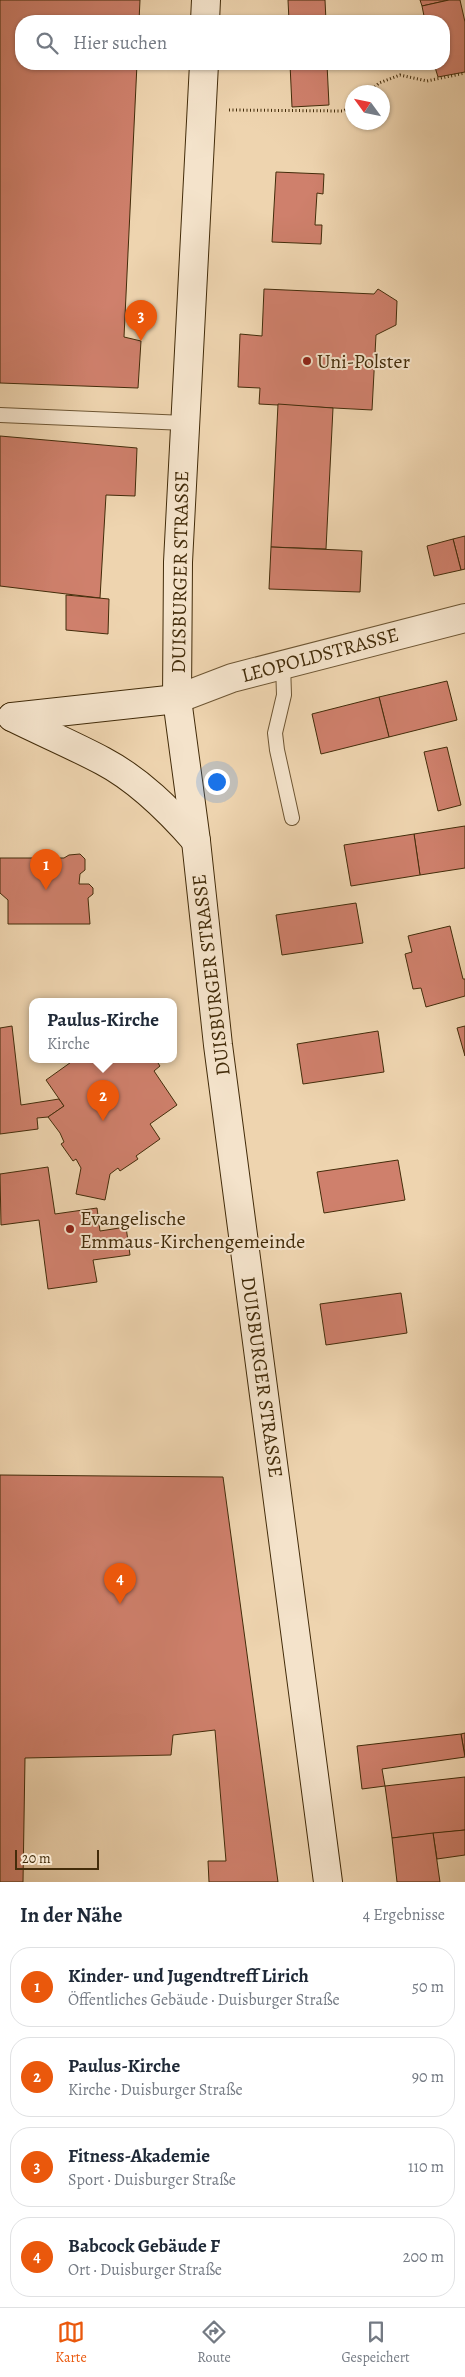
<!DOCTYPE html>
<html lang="de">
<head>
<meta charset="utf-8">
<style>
	:root { --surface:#fff; --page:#f2f2f3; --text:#1f2937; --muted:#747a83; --line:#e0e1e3; --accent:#ea580c }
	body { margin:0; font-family:Alegreya,serif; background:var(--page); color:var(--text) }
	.compass { position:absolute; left:345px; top:85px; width:45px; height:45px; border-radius:50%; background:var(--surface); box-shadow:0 1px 4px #0004; rotate:303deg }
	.scale { position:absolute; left:15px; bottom:12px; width:84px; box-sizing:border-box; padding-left:5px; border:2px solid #432c0a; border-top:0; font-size:14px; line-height:18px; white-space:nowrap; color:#432c0a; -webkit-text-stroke:4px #f4e3cb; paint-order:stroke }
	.you { position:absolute; left:216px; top:781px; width:18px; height:18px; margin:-12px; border:4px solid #fff; border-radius:50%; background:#1a73e8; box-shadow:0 0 0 8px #1a73e833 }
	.badge { display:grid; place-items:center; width:32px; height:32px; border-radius:50%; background:var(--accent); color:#fff; font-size:16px; font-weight:700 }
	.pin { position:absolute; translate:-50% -41px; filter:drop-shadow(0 1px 2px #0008) }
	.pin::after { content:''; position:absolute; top:26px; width:18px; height:15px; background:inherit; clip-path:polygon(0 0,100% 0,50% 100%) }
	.popup { position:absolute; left:29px; top:998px; width:148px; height:65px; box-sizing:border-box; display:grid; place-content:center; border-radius:10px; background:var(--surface); filter:drop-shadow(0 1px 4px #0005); font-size:16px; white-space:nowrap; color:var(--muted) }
	.popup b { font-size:19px; color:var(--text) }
	.popup::after { content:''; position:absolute; left:50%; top:100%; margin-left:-10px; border:10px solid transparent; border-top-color:var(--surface) }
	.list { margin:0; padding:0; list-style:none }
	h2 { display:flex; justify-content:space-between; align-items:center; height:65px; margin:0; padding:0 20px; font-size:21px }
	h2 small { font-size:16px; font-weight:400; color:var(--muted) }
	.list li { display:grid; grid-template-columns:32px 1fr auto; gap:15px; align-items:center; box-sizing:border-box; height:80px; margin:0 10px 10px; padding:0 10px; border:1px solid var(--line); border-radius:20px }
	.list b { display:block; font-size:19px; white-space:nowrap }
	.list p { margin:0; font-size:16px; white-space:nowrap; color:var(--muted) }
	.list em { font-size:16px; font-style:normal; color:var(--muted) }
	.icon { flex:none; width:28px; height:28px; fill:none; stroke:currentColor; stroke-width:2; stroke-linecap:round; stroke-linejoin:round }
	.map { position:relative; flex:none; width:465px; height:1882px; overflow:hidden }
	.search { position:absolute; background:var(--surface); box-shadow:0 1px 4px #0004; left:15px; right:15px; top:15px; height:55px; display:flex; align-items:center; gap:12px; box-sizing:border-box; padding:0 18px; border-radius:20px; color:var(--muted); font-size:19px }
	.sheet { height:425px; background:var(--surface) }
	nav { display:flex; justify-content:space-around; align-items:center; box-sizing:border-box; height:70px; border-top:1px solid var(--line); background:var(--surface); font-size:14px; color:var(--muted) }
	nav a { display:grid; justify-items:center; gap:2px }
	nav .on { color:var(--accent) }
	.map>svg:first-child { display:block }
</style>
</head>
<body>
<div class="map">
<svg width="465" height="1882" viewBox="0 0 465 1882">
	<rect width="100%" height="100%" fill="#eed4af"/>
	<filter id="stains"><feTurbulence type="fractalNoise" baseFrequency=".004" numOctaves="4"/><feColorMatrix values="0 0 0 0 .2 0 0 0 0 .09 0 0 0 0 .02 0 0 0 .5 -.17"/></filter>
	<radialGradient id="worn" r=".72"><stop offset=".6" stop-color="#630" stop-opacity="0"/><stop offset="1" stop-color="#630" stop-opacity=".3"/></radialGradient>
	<g fill="#cf806c" stroke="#432c0a">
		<polygon points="0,0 140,0 139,21 21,21 21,64 137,64 124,337 141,341 138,388 0,383"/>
		<polygon points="288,0 325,0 326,21 289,21"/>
		<polygon points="420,0 449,0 422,6"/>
		<polygon points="449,0 460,0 465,22 465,72 438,77 434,64 444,64 444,21 425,21 422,6"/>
		<polygon points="290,64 327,64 329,105 292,107"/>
		<polygon points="276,172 324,174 323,194 317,193 315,225 322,225 321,244 272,242"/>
		<polygon points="264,289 374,294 378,289 397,301 396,325 376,335 372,410 259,404 260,388 238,387 240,334 262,336"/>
		<polygon points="278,404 333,408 326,549 271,547"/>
		<polygon points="0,436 137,448 135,496 106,495 100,598 0,586"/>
		<polygon points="465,536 465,569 461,570 453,539"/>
		<polygon points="453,539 461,570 434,576 427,546"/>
		<polygon points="271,547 362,551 360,592 269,589"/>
		<polygon points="66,595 109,599 108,634 66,630"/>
		<polygon points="447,681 457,720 389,737 379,697"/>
		<polygon points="379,697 389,737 321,754 312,714"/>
		<polygon points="447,747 461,805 438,811 424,752"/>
		<polygon points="465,826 465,868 420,875 414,834"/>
		<polygon points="414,834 420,875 351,886 344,845"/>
		<polygon points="80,854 85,859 85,870 80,874 79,884 89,884 93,888 93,894 88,898 90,924 8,924 8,900 0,893 0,858 64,858 69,855"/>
		<polygon points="356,903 363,943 282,955 276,915"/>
		<polygon points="450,926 463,979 465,979 465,996 426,1007 421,988 413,989 405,954 412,952 408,936"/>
		<polygon points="12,1026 21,1105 59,1099 64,1106 48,1117 37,1118 38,1129 0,1134 0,1028"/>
		<polygon points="465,1026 465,1056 457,1028"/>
		<polygon points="378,1031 384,1072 303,1084 297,1044"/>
		<polygon points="74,1060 156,1060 160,1066 154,1071 177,1105 150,1124 160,1139 136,1156 138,1159 120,1171 118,1168 110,1174 105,1200 76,1194 81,1168 76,1159 73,1161 61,1144 64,1142 60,1133 48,1117 64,1106 46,1080"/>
		<polygon points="398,1160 405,1200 324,1213 317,1172"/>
		<polygon points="48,1167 55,1214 97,1208 100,1231 126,1227 130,1255 93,1260 97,1282 48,1289 39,1220 1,1225 0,1174"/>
		<polygon points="401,1293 407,1333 326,1345 320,1304"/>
		<polygon points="0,1475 223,1477 278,1882 209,1882 208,1861 226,1861 215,1730 173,1735 171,1755 25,1758 23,1882 0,1882"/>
		<polygon points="465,1733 465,1757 461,1734"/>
		<polygon points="461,1734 465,1757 382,1769 385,1786 362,1789 357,1746"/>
		<polygon points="465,1777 465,1830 392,1838 385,1786"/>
		<polygon points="465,1830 465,1855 437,1859 433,1833"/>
		<polygon points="433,1833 440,1882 397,1882 392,1838"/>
	</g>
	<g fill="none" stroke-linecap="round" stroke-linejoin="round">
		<g stroke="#6e5633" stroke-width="16">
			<g id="lane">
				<polyline points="0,415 185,423"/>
				<polyline points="283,664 284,695 275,733 277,750 292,818"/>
			</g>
		</g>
		<g stroke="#6e5633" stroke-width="30">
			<polyline id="street" points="177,699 232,678 465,618"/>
		</g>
		<g stroke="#432c0a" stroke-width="30">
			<g id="secondary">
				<polyline points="205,21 206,0"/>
				<polyline points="204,64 178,562 177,699 196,841 218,1045 328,1882"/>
				<path d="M12 717C42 732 73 745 103 761 139 780 169 810 196 841"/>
				<polyline points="12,717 177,699"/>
			</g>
		</g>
		<g stroke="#432c0a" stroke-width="3" stroke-dasharray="1 2.5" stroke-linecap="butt">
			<polyline points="370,92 379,83 400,75 427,81 465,73"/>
			<polyline points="229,110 343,111 352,107"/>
		</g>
		<use href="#lane" stroke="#f4e3cb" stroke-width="14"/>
		<use href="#street" stroke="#f4e3cb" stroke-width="28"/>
		<use href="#secondary" stroke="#f4e3cb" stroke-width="28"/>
	</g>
	<g fill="#8f2418" stroke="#f4e3cb" stroke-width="2">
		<circle cx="307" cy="361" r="5"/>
		<circle cx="70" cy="1229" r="5"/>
	</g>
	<g text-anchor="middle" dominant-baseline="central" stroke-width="4" stroke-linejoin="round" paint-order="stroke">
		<g font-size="20" fill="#432c0a" stroke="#f4e3cb" text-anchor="start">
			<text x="317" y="361">Uni-Polster</text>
			<text x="80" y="1218">Evangelische<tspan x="80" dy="23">Emmaus-Kirchengemeinde</tspan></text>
		</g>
		<g font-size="20" fill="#432c0a" stroke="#f4e3cb">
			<text transform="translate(180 572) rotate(-89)">DUISBURGER STRASSE</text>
			<text transform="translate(320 655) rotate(-15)">LEOPOLDSTRASSE</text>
			<text transform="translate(211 975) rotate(-97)">DUISBURGER STRASSE</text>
			<text transform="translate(262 1377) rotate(82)">DUISBURGER STRASSE</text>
		</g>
	</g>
	<rect width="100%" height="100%" filter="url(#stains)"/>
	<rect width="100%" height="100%" fill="url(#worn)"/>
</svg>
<svg class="compass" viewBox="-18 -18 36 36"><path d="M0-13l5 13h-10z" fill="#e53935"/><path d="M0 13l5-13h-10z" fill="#747a83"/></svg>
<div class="scale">20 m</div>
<div class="you"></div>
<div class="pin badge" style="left:46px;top:890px">1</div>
<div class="pin badge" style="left:103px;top:1121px">2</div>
<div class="popup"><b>Paulus-Kirche</b>Kirche</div>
<div class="pin badge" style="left:141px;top:341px">3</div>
<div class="pin badge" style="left:120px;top:1604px">4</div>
<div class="search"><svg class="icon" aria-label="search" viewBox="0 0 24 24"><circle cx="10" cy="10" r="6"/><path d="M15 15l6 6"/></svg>Hier suchen</div>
</div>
<section class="sheet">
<h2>In der Nähe<small>4 Ergebnisse</small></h2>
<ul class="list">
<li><span class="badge">1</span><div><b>Kinder- und Jugendtreff Lirich</b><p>Öffentliches Gebäude · Duisburger Straße</p></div><em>50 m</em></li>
<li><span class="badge">2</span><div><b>Paulus-Kirche</b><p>Kirche · Duisburger Straße</p></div><em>90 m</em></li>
<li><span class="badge">3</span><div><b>Fitness-Akademie</b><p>Sport · Duisburger Straße</p></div><em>110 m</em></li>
<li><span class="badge">4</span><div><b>Babcock Gebäude F</b><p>Ort · Duisburger Straße</p></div><em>200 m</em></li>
</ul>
</section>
<nav>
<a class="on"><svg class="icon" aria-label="map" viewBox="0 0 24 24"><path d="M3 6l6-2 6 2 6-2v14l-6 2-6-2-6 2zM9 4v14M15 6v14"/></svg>Karte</a>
<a><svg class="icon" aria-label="directions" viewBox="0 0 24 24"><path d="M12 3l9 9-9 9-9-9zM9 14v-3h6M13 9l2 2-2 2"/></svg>Route</a>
<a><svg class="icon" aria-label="saved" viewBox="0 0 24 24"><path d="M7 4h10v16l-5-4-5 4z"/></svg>Gespeichert</a>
</nav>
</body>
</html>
